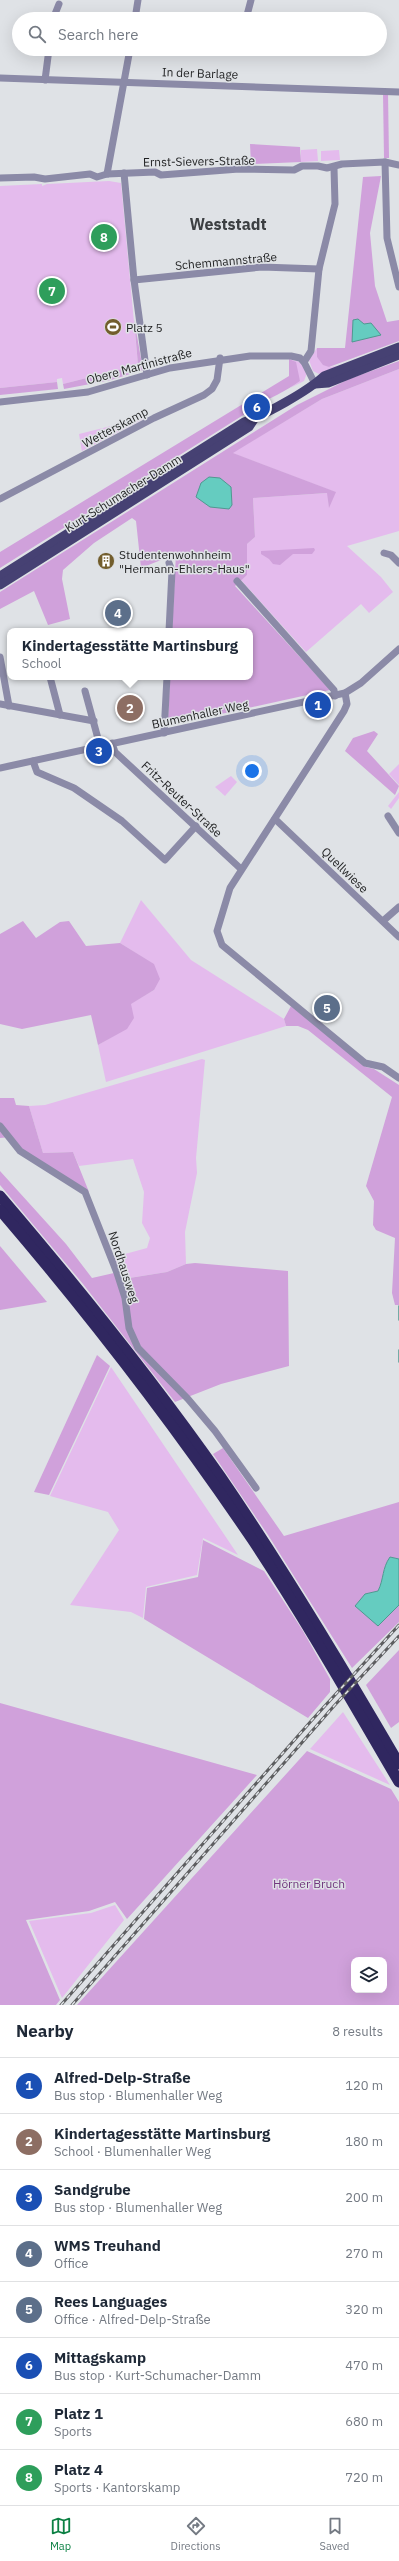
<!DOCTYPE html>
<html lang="en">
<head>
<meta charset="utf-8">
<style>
	:root { --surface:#fff; --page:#f6f6f7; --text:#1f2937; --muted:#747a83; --line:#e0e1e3; --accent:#0b8043 }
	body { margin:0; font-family:"IBM Plex Sans",sans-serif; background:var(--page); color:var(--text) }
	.controls { position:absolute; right:12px; bottom:12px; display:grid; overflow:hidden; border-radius:8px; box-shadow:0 4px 16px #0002 }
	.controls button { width:36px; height:36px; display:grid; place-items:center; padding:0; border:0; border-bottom:1px solid var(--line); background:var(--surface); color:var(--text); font:20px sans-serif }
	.you { position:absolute; left:252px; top:771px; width:14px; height:14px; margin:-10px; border:3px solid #fff; border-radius:50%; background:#1a73e8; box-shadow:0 0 0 6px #1a73e833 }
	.badge { display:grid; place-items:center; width:26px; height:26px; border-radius:50%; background:var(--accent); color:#fff; font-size:13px; font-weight:700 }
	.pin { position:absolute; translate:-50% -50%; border:2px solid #fff; box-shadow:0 1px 4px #0006 }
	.popup { position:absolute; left:7px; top:628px; width:246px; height:52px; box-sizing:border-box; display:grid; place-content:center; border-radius:8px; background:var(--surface); filter:drop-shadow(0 1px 3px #0005); font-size:13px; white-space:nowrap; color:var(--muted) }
	.popup b { font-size:15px; color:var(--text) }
	.popup::after { content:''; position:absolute; left:50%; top:100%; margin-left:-8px; border:8px solid transparent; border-top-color:var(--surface) }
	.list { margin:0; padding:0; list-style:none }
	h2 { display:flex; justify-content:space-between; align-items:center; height:52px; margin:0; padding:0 16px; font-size:17px }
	h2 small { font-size:13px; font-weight:400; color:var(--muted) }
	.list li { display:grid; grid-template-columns:26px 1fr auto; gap:12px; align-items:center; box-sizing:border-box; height:56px; padding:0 16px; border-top:1px solid var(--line) }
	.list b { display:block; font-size:15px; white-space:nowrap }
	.list p { margin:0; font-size:13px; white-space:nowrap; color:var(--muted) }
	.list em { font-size:13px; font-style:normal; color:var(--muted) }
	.icon { flex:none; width:22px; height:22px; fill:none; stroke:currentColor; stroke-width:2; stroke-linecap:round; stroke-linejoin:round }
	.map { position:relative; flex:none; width:399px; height:2005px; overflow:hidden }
	.search { position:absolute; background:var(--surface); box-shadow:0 4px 16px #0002; left:12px; right:12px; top:12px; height:44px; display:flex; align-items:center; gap:10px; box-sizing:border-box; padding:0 14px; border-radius:22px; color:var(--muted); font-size:15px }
	.sheet { height:500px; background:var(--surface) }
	nav { display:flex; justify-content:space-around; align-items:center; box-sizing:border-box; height:56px; border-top:1px solid var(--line); background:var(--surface); font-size:11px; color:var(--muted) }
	nav a { display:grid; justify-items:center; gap:2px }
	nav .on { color:var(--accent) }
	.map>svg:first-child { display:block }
</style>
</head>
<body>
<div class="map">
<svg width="399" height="2005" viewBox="0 0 399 2005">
	<rect width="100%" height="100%" fill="#dfe2e6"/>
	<g fill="#e4bbed">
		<polygon points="317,149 318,161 301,162 301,150"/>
		<polygon points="339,150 340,160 321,161 321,151"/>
		<polygon points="109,181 121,183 138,365 63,384 62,378 57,379 57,382 0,388 0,186 42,184 42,186 47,184"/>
		<polygon points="317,348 317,357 329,367 337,366 319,374 313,371 309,360"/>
		<polygon points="289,359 300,362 307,373 304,381 290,388 300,381"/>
		<polygon points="399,369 399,531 347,546 381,577 393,592 369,613 361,604 306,652 241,580 247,575 247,544 255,537 253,498 328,493 329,507 335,492 232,453 322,399"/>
		<polygon points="147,417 82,451 82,452 79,434"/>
		<polygon points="399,764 399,785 389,774"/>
		<polygon points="231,776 237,782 225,796 215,787"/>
		<polygon points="399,792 399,798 391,809 388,806"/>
		<polygon points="141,900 191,960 284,1019 286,1026 106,1082 98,1045 127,1028 130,1004 154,990 153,964 120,943"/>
		<polygon points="202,1059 205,1060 196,1158 197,1173 185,1232 186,1264 167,1272 122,1279 114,1257 147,1248 150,1238 142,1223 144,1192 133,1159 79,1166 73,1152 43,1153 29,1106 45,1105"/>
		<polygon points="111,1367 238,1555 203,1538 197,1575 146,1587 143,1618 131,1612 70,1605 119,1530 108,1512 50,1496"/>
		<polygon points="343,1712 390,1785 310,1749"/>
		<polygon points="115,1905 124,1920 62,1998 29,1921 91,1913"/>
	</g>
	<g fill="#d0a1db" fill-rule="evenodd">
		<polygon points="383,94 388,94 389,158 384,158"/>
		<polygon points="250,144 300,147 301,162 251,164"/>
		<polygon points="381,176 370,233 375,286 387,322 399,320 399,341 329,367 323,365 317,357 317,348 345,348 363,177"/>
		<polygon points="134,319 143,370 111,380 64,389 63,384 138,365"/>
		<path d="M289 359 296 362 300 381C283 394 262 400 245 414L0 568V552L289 376Z"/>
		<polygon points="399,361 399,369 322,399 233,453 336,492 329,508 327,493 253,498 255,537 247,544 247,575 235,586 330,690 171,725 168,719 170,677 250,677 250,631 172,631 176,554 141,568 136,521 132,518 94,543 63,570 62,579 70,619 48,625 34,591 0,609 0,592 297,405 349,379"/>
		<polygon points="57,382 58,389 0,395 0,388"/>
		<polygon points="314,548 315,550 312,554 293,554 280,565 273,564 269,559 261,554 261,551"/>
		<polygon points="374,731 378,734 367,751 399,786 395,795 345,751 353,738"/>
		<polygon points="23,921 36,938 60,922 69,921 86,946 120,943 154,964 160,979 154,990 131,1004 134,1018 127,1029 98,1045 91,1015 22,1029 0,1024 0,934"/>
		<polygon points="291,1006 366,1067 374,1069 399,1085 399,1305 395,1305 392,1293 395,1238 376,1230 373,1225 374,1201 366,1186 392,1097 308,1030 298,1026 286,1026 284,1019"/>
		<polygon points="0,1098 14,1098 16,1105 29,1106 43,1153 73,1152 89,1192 23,1151 11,1137 0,1138"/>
		<polygon points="0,1171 66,1244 92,1278 114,1273 123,1279 167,1272 186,1264 195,1263 288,1271 289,1366 221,1384 175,1402 83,1284 0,1185"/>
		<polygon points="0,1246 47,1302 0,1310"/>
		<polygon points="97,1355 110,1366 49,1495 34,1492"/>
		<path d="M223 1448 284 1536 399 1502V1559L390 1557C382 1568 384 1580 378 1591L365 1594 378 1625 399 1605V1622L352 1668 268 1535 213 1454Z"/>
		<polygon points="203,1540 264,1571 303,1631 330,1679 330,1692 308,1718 144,1619 147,1588 198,1577"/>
		<polygon points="399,1650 399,1722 391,1728 366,1685"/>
		<polygon points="0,1703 257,1775 127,1919 115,1902 89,1911 26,1920 60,2000 56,2005 0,2005"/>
		<path d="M307 1751 391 1789 399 1802V2005H77ZM354 1960H384V1990H354Z"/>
	</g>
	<g fill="#65ccc0" stroke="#509890">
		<polygon points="358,319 364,324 371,323 381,335 352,342 353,320"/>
		<polygon points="209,477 220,478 231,487 232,505 229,509 210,507 196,497 201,483"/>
		<path d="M390 1557 399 1559V1605L378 1626 355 1606 365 1594 378 1591C384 1579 382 1568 390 1557Z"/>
	</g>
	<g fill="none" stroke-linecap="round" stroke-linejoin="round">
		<g stroke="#509890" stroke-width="1.5">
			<polyline points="399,1306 399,1320"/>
			<polyline points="399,1350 399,1362"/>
		</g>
		<g stroke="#8b8aa7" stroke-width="7">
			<polyline points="215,16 220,19"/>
			<polyline points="53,19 59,4"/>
			<polyline points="135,19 138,0"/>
			<polyline points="246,19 251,0"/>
			<polyline points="0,78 399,92"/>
			<polyline points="45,80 49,49"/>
			<polyline points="385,162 387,238 399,287"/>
			<polyline points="124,173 134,280 147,375"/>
			<polyline points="107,174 130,49"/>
			<polyline points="0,178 34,177 45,179 90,174 97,177 107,174 155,172 161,175 239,169 294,170 302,166 318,166 327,168 342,164 385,162 399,165"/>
			<polyline points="134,280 262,267 319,269"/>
			<polyline points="304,362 311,351 319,269 335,204 334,168"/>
			<polyline points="0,402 88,392 170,368 250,356 291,356 300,358 304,362 315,384"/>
			<polyline points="0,499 154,418 204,395 212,389 217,380 220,358"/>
			<polyline points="384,553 391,555 399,563"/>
			<polyline points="169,563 172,571 169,631"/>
			<polyline points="237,581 334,690 335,696"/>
			<polyline points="0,657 9,706"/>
			<polyline points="50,677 60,715"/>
			<polyline points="85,691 100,746"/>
			<polyline points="345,693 347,704 344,711 230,888 217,931 222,945 365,1063 383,1067 399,1078"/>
			<polyline points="0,704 94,721"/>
			<polyline points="164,733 167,677"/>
			<polyline points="112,743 115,752 241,869"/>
			<polyline points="33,761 37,772 74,788 122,821 165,860 196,826"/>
			<polyline points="0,768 345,693 361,683 399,649"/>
			<polyline points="388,816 399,833"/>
			<polyline points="275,819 399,937"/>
			<polyline points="383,921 399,907"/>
			<polyline points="0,1126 20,1151 85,1192 117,1273 125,1298 129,1328 138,1348 188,1399 215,1431 256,1488"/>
		</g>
		<g stroke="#464173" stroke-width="9">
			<polyline points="315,384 328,383 399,355"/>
			<path d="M0 576 244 422C265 415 308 391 324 376L399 347"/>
			<polyline points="0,585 249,427 255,418"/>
		</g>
		<g stroke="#302760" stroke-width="11">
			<path d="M0 1196C77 1286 152 1379 220 1476 284 1569 342 1666 399 1764"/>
			<path d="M0 1210C90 1315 174 1424 252 1539 304 1617 351 1700 399 1782"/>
		</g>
		<g stroke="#5d5e60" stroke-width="3">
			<g id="rail">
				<polyline points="61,2005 312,1720 399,1625"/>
				<polyline points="72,2005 334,1706 399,1636"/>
			</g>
		</g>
		<use href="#rail" stroke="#dfe2e6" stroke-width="1.5" stroke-dasharray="4.5" stroke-linecap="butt"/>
	</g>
	<defs>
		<g id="stadium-disc" transform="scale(0.9)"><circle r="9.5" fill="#725d2c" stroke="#dfe2e6"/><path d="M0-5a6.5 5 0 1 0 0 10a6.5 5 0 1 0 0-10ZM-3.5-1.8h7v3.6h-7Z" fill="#fff"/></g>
		<g id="building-disc" transform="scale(0.9)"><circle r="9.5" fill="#725d2c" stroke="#dfe2e6"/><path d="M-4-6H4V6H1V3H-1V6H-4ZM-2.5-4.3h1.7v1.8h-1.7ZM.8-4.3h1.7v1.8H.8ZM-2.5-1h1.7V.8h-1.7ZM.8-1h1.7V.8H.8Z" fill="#fff"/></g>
	</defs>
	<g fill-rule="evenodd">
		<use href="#stadium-disc" x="113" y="327"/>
		<use href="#building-disc" x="106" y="561"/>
	</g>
	<g text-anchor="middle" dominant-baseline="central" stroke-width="3" stroke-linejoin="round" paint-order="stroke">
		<g font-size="12" fill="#1f2021" stroke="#dfe2e6">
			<text transform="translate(200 73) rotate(2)">In der Barlage</text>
			<text transform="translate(199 161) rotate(-1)">Ernst-Sievers-Straße</text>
			<text transform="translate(226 261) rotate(-5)">Schemmannstraße</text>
			<text transform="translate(139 366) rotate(-15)">Obere Martinistraße</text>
			<text transform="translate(115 427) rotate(-28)">Wetterskamp</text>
			<text transform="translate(123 493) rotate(-32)">Kurt-Schumacher-Damm</text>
			<text transform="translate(200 714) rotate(-12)">Blumenhaller Weg</text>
			<text transform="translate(182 799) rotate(43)">Fritz-Reuter-Straße</text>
			<text transform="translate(345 870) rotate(44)">Quellwiese</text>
			<text transform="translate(124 1267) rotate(72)">Nordhausweg</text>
		</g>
		<g font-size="12" fill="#1f2021" stroke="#dfe2e6" text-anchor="start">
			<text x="126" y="327">Platz 5</text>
			<text x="119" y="554">Studentenwohnheim<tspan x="119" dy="14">"Hermann-Ehlers-Haus"</tspan></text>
		</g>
		<g font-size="12" fill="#71377e" stroke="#dfe2e6">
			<text x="309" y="1883">Hörner Bruch</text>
		</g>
		<g font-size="16" font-weight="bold" fill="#3c3f42" stroke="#dfe2e6">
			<text x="228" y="224">Weststadt</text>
		</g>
	</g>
</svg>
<div class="controls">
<button><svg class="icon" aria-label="layers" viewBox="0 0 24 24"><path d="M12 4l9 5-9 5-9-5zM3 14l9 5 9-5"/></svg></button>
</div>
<div class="you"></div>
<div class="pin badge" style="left:318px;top:705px;background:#1a4fb4">1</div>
<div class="pin badge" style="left:130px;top:708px;background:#8d6e63">2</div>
<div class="popup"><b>Kindertagesstätte Martinsburg</b>School</div>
<div class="pin badge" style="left:99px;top:751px;background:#1a4fb4">3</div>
<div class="pin badge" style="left:118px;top:613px;background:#5c6f8a">4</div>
<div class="pin badge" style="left:327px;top:1008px;background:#5c6f8a">5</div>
<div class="pin badge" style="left:257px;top:407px;background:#1a4fb4">6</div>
<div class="pin badge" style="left:52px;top:291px;background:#2e9e5b">7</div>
<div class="pin badge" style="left:104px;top:237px;background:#2e9e5b">8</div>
<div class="search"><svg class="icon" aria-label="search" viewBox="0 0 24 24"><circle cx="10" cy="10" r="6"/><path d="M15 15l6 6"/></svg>Search here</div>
</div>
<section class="sheet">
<h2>Nearby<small>8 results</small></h2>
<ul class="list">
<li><span class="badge" style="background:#1a4fb4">1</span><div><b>Alfred-Delp-Straße</b><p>Bus stop · Blumenhaller Weg</p></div><em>120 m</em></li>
<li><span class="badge" style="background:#8d6e63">2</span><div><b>Kindertagesstätte Martinsburg</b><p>School · Blumenhaller Weg</p></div><em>180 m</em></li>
<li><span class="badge" style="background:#1a4fb4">3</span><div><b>Sandgrube</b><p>Bus stop · Blumenhaller Weg</p></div><em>200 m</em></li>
<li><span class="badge" style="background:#5c6f8a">4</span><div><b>WMS Treuhand</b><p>Office</p></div><em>270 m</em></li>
<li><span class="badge" style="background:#5c6f8a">5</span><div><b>Rees Languages</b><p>Office · Alfred-Delp-Straße</p></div><em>320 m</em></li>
<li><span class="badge" style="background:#1a4fb4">6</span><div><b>Mittagskamp</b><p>Bus stop · Kurt-Schumacher-Damm</p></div><em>470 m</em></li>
<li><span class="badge" style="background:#2e9e5b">7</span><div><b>Platz 1</b><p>Sports</p></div><em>680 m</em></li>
<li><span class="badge" style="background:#2e9e5b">8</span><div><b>Platz 4</b><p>Sports · Kantorskamp</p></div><em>720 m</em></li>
</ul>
</section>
<nav>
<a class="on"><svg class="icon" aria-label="map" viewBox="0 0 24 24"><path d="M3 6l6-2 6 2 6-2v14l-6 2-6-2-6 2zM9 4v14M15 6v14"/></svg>Map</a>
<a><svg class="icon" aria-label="directions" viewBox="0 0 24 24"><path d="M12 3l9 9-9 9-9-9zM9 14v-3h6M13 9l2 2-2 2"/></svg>Directions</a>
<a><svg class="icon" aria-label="saved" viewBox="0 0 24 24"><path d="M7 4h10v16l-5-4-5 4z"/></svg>Saved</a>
</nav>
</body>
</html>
